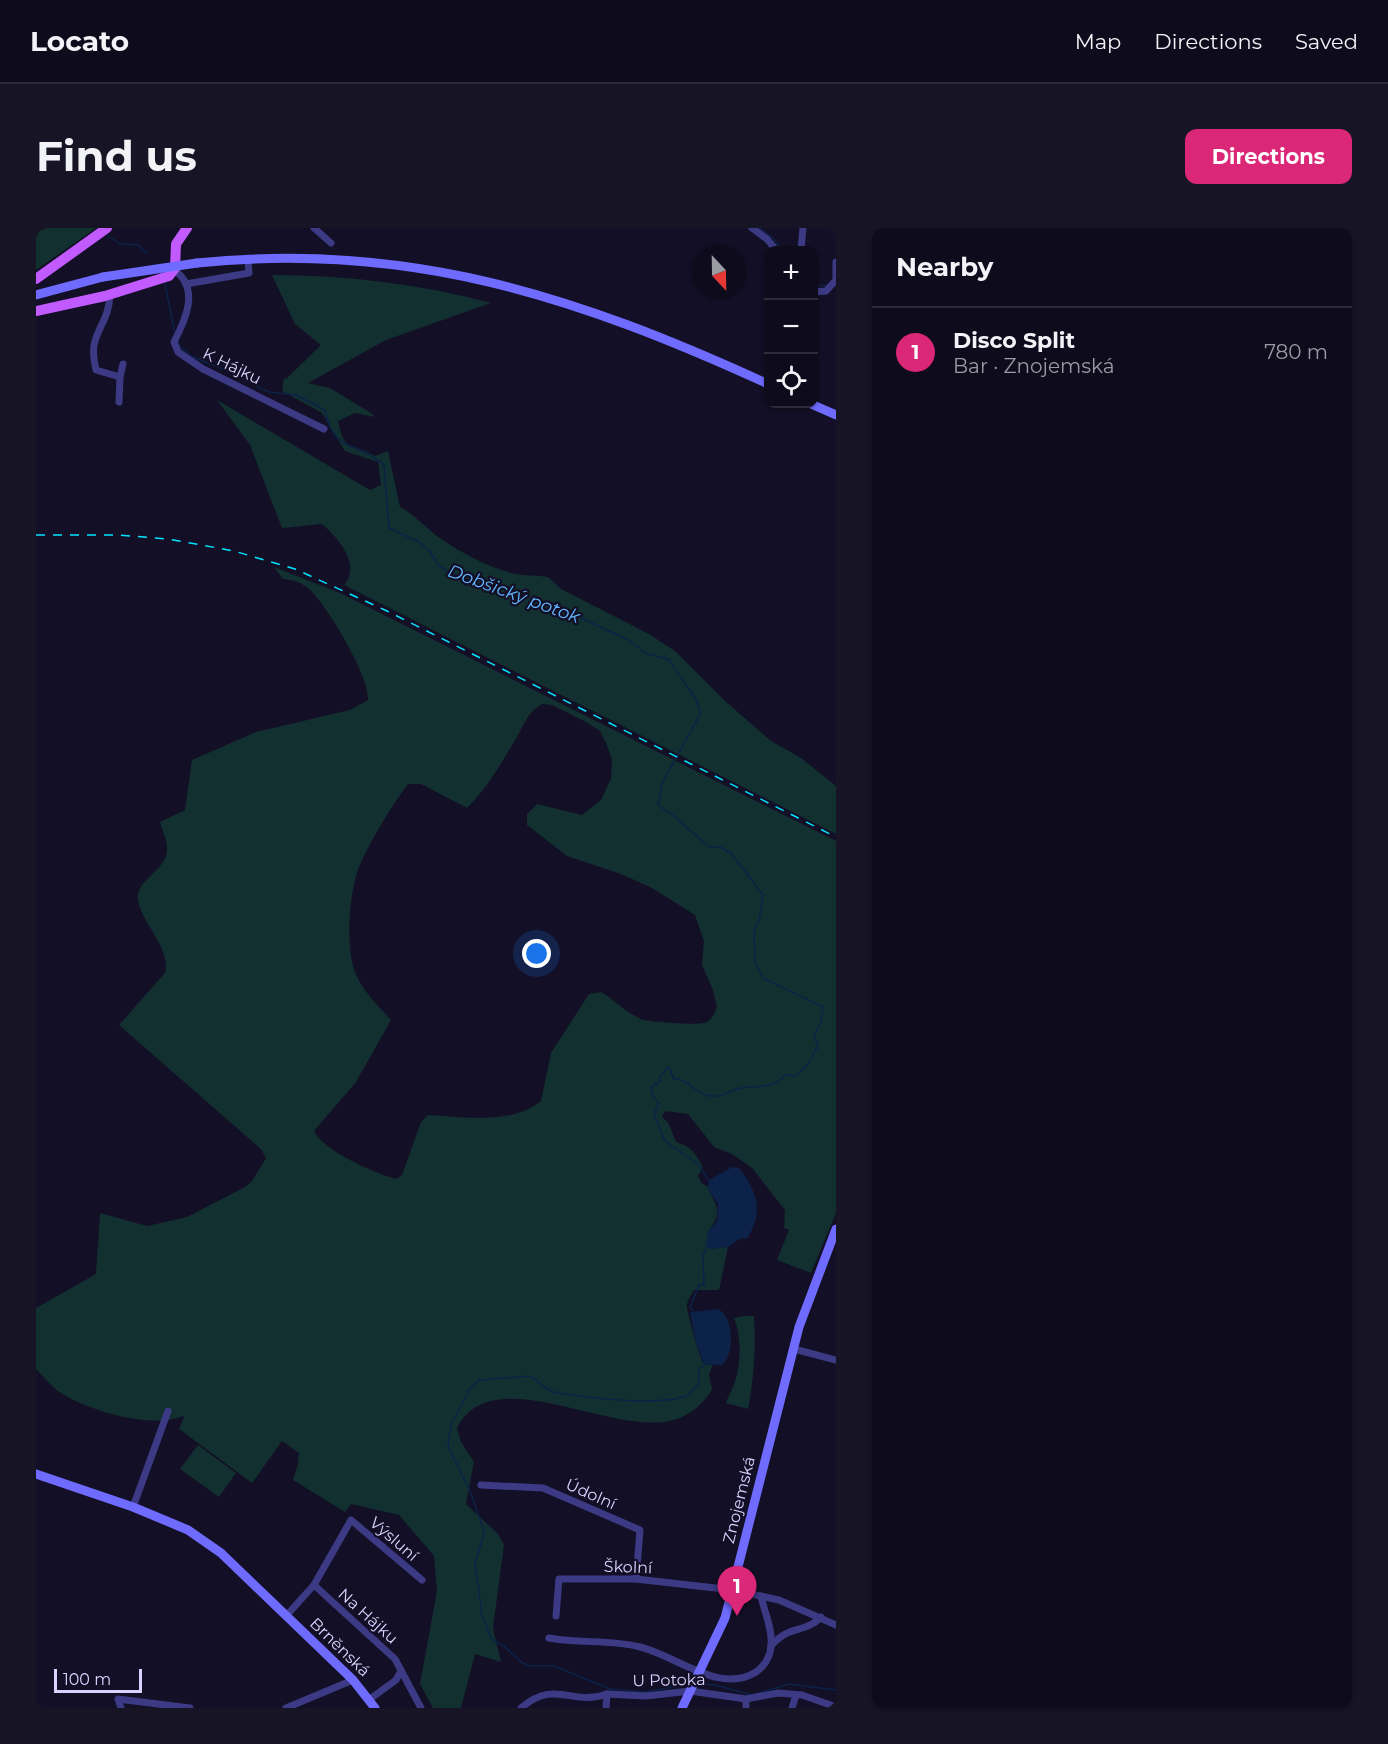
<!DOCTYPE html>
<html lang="en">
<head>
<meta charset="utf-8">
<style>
	:root { --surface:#0e0b1c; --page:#171425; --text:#f1f3f6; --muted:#9b9ba3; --line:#2e2b3b; --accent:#db2777 }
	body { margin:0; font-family:Montserrat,sans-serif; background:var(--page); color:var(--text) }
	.controls { position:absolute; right:18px; top:18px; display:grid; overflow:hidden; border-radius:12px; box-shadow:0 2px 4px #0004 }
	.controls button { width:54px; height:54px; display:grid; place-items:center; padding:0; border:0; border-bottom:2px solid var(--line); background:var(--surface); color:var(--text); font:30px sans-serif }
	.compass { position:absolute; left:656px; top:18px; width:54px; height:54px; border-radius:50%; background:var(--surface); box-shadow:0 2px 4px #0004; rotate:158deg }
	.scale { position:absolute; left:18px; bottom:15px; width:88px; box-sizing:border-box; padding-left:6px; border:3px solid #d9d4ff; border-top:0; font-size:16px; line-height:21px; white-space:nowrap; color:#d9d4ff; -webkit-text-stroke:4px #130f26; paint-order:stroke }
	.you { position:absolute; left:501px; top:726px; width:21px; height:21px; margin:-15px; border:4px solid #fff; border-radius:50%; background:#1a73e8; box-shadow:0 0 0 9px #1a73e833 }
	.badge { display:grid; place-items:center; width:39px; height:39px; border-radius:50%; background:var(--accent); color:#fff; font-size:20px; font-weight:700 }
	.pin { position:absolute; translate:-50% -50px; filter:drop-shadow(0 2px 3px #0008) }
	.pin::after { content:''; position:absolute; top:32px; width:21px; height:18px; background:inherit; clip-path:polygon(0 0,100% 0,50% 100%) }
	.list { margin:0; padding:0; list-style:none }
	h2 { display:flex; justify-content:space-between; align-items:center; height:78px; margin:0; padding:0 24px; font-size:26px }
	h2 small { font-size:20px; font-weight:400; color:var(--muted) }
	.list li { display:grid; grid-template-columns:39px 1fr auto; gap:18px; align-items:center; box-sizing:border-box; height:90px; padding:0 24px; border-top:2px solid var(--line) }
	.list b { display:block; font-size:22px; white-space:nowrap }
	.list p { margin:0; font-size:20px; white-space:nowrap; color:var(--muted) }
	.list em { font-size:20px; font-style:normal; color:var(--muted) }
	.icon { flex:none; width:33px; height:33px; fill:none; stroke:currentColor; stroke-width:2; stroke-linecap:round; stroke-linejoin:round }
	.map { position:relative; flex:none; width:800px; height:1480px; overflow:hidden; border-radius:12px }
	header { display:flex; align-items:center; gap:36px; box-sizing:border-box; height:84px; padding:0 30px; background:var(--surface); border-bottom:2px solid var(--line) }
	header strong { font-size:28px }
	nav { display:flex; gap:33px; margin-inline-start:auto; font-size:21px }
	.intro { display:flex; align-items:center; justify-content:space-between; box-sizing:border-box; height:144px; padding:0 36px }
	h1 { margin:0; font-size:42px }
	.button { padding:15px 27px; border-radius:12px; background:var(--accent); color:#fff; font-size:21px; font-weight:700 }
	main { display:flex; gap:36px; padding:0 36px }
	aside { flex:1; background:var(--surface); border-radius:12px; box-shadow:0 2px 4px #0004 }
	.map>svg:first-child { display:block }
</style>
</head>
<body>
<header>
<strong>Locato</strong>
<nav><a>Map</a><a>Directions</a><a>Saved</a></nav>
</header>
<div class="intro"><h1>Find us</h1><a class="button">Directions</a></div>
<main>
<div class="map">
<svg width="800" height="1480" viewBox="0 0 800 1480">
	<rect width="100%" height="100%" fill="#130f26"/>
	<g fill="#12302f" fill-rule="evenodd">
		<polygon points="0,0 60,0 0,42"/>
		<path d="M236 47C311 47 383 56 455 75L350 112 272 155 294 160 335 185 339 189 319 185 302 193C309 225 314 214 339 228L352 223 364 279C373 282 393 303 404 310 425 325 454 340 479 346 490 348 501 347 512 349L525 361 613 406 639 423 688 472 735 513 765 530 800 558V606L308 357C326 336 301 309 286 296L246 300 214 217 181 172 334 262 345 257 342 234 309 223 286 185 246 163 248 150 253 151 251 150 285 117 259 96Z"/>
		<path d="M238 339 304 365 800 613V985L775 1045 741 1032 753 1002 748 1000 749 982 716 940 696 926 678 919 652 886 629 883 626 889 632 894 640 914C655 918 660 926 667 939L662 948 666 956 671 958C680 978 688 983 672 1004L674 1021 692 1019 683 1062H658C656 1066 650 1074 651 1080 654 1092 662 1127 668 1136L677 1137 673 1146 676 1162C668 1174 659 1183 646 1189 586 1217 458 1127 421 1200L425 1214 438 1234 430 1276 462 1306 468 1317 457 1400 465 1434 439 1426 425 1480H397L384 1456 401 1363 398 1328 363 1287 315 1276 309 1284 257 1252 262 1236 263 1225 246 1213 216 1255 143 1201 149 1187C118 1203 51 1182 23 1164 15 1158 7 1148 0 1141V1080L60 1046 64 985 111 998 151 989 209 959 216 953 230 930 225 921 83 797 129 745C135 720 106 696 102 672 99 651 132 642 131 621 131 612 126 602 124 594L149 582 156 532 220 504 314 482 332 472C334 449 291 377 273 361 265 354 257 352 247 351ZM506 476 516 477 552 495 564 503 570 515 576 531 575 551 565 572 546 587 501 576 491 586V597L531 628 585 646 616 660 659 687 668 713 666 737 677 762 681 779C679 785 676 791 671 794 665 798 612 794 605 791 590 785 579 772 565 764L553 766 515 825 505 873C476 897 427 889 392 887L385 894 366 947 360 951C340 946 286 922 278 903L320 854 355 792C342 778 326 762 319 744 310 721 313 672 320 648 326 626 357 575 372 556H385L431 580C449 563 465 536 478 514 487 500 490 485 506 476Z"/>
		<path d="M707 1088H718C720 1120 718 1149 712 1181L690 1175C692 1168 695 1164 698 1157 705 1138 706 1110 698 1090Z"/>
		<polygon points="162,1217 200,1245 183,1269 144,1241"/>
	</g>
	<g fill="#0c2248">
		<path d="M696 939 703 940C722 965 728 983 711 1011L705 1010 692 1019 674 1021 670 1018 672 1004 681 993 682 976 672 961 673 952Z"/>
		<path d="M682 1081C698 1089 699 1126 686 1137L668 1136 660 1115 654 1084Z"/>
	</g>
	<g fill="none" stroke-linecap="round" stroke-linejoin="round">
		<g stroke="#0c2248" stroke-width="1.5">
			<polyline points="724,0 738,11 746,22"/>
			<polyline points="71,7 84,16 102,17 111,26"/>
			<polyline points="129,56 139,106"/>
			<polyline points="778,58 793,57"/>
			<path d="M142 113 144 119 157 129 201 147 220 158 233 164 260 167 289 182C297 226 322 213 348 237L353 300 383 314 393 322 403 338 415 345 456 361 467 360 490 367 507 380 541 388 592 412 611 426 632 431 660 471 665 485 626 555 622 577 639 589 673 619H684L695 625 727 667 723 693 718 703 719 734 727 750 787 779 785 793 778 809 782 818 772 836 759 848 749 847C736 863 718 856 701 861 690 865 682 871 670 867 660 864 646 848 638 851L633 839 624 848 625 853 615 859 616 866 623 876 618 886 629 913 662 936 673 953"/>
			<polyline points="657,1083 654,1079 663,1057 668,1057 667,1029 671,1017"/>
			<path d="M653 1456 608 1464 574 1461 518 1438H494L485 1434 469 1419 455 1410 446 1387 439 1334 448 1306 447 1300 434 1263 412 1218 415 1197 435 1159 444 1152 494 1148C501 1152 510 1162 517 1164 551 1170 623 1179 653 1167L663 1154V1142L669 1136"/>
			<polyline points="660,1456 679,1457 716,1467 753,1456 800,1462"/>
		</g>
		<g stroke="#3d3a85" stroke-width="7">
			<polyline points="278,0 295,15"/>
			<polyline points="716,0 731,11 740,22"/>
			<polyline points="765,22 767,0"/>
			<path d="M138 42C164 60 150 91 138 114L142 124 167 141 288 201"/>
			<polyline points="150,56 213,45 212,30"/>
			<polyline points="778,64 790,63 800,52 800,34"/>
			<path d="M74 66C73 89 65 94 59 113 56 121 58 133 60 142L84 149 83 174"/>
			<polyline points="84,149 87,136"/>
			<polyline points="758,1121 800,1132"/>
			<polyline points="445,1257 507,1260 604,1302 600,1351"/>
			<polyline points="97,1279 132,1183"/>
			<polyline points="278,1357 359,1431 385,1480"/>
			<polyline points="250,1388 278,1357 315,1292 386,1352"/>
			<polyline points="520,1388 523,1351 600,1351 697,1362 743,1372 800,1397"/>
			<path d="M513 1410C544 1416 574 1411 604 1419 639 1427 684 1467 720 1444 729 1438 735 1427 735 1417 737 1402 728 1383 725 1368"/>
			<path d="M735 1418C753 1396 769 1406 785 1389"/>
			<polyline points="571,1466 610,1468 654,1463 710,1471 742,1465 766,1467 800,1479"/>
			<polyline points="334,1471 360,1452 365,1443"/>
			<polyline points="710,1471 710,1480"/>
			<polyline points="85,1480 82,1471 154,1480"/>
			<polyline points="250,1480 317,1452"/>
			<path d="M485 1480C520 1450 535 1479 571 1466L570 1480"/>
			<polyline points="756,1480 760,1467"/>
		</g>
		<g stroke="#6f6bff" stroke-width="9">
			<path d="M161 35C374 13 542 69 732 156"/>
			<polyline points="0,67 67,49"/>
			<polyline points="775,176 800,187"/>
			<polyline points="0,1246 97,1279 152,1302 185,1325 317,1452 339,1480"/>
			<polyline points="646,1480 689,1390 763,1099 800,1001"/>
		</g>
		<g stroke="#c25bff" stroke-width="10">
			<polyline points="0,51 71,0"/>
			<polyline points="0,83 69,68 133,48 139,40 140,16 151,0"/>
		</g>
		<polyline stroke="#00e5ff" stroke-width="1.5" stroke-dasharray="9 8" stroke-linecap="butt" points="0,307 83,307 132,311 198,323 259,341 351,383 800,609"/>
		<polyline stroke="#6f6bff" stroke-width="9" points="67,49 161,35"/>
	</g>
	<g text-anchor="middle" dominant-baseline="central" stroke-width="4.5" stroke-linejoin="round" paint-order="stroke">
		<g font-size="16" fill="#d9d4ff" stroke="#130f26">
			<text transform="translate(196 138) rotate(26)">K Hájku</text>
			<text transform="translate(555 1266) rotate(24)">Údolní</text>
			<text transform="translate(703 1272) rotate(-76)">Znojemská</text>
			<text transform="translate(358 1311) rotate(41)">Výsluní</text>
			<text transform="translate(592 1339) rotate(2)">Školní</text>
			<text transform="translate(332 1388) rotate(42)">Na Hájku</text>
			<text transform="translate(304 1419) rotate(44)">Brněnská</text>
			<text transform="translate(633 1452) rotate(-1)">U Potoka</text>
		</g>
		<g font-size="18" font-style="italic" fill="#62b6ff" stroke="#130f26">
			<text transform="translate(478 366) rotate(20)">Dobšický potok</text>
		</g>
	</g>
</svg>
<div class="controls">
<button>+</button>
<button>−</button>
<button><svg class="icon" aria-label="locate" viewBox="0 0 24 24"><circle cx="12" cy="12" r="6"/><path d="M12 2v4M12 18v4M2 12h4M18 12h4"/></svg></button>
</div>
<svg class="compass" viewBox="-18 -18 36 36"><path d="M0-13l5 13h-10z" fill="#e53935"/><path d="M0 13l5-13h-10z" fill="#9b9ba3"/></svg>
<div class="scale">100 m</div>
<div class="you"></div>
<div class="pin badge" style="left:701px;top:1388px">1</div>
</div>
<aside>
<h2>Nearby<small></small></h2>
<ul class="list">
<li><span class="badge">1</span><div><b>Disco Split</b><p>Bar · Znojemská</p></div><em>780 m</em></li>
</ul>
</aside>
</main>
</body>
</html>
